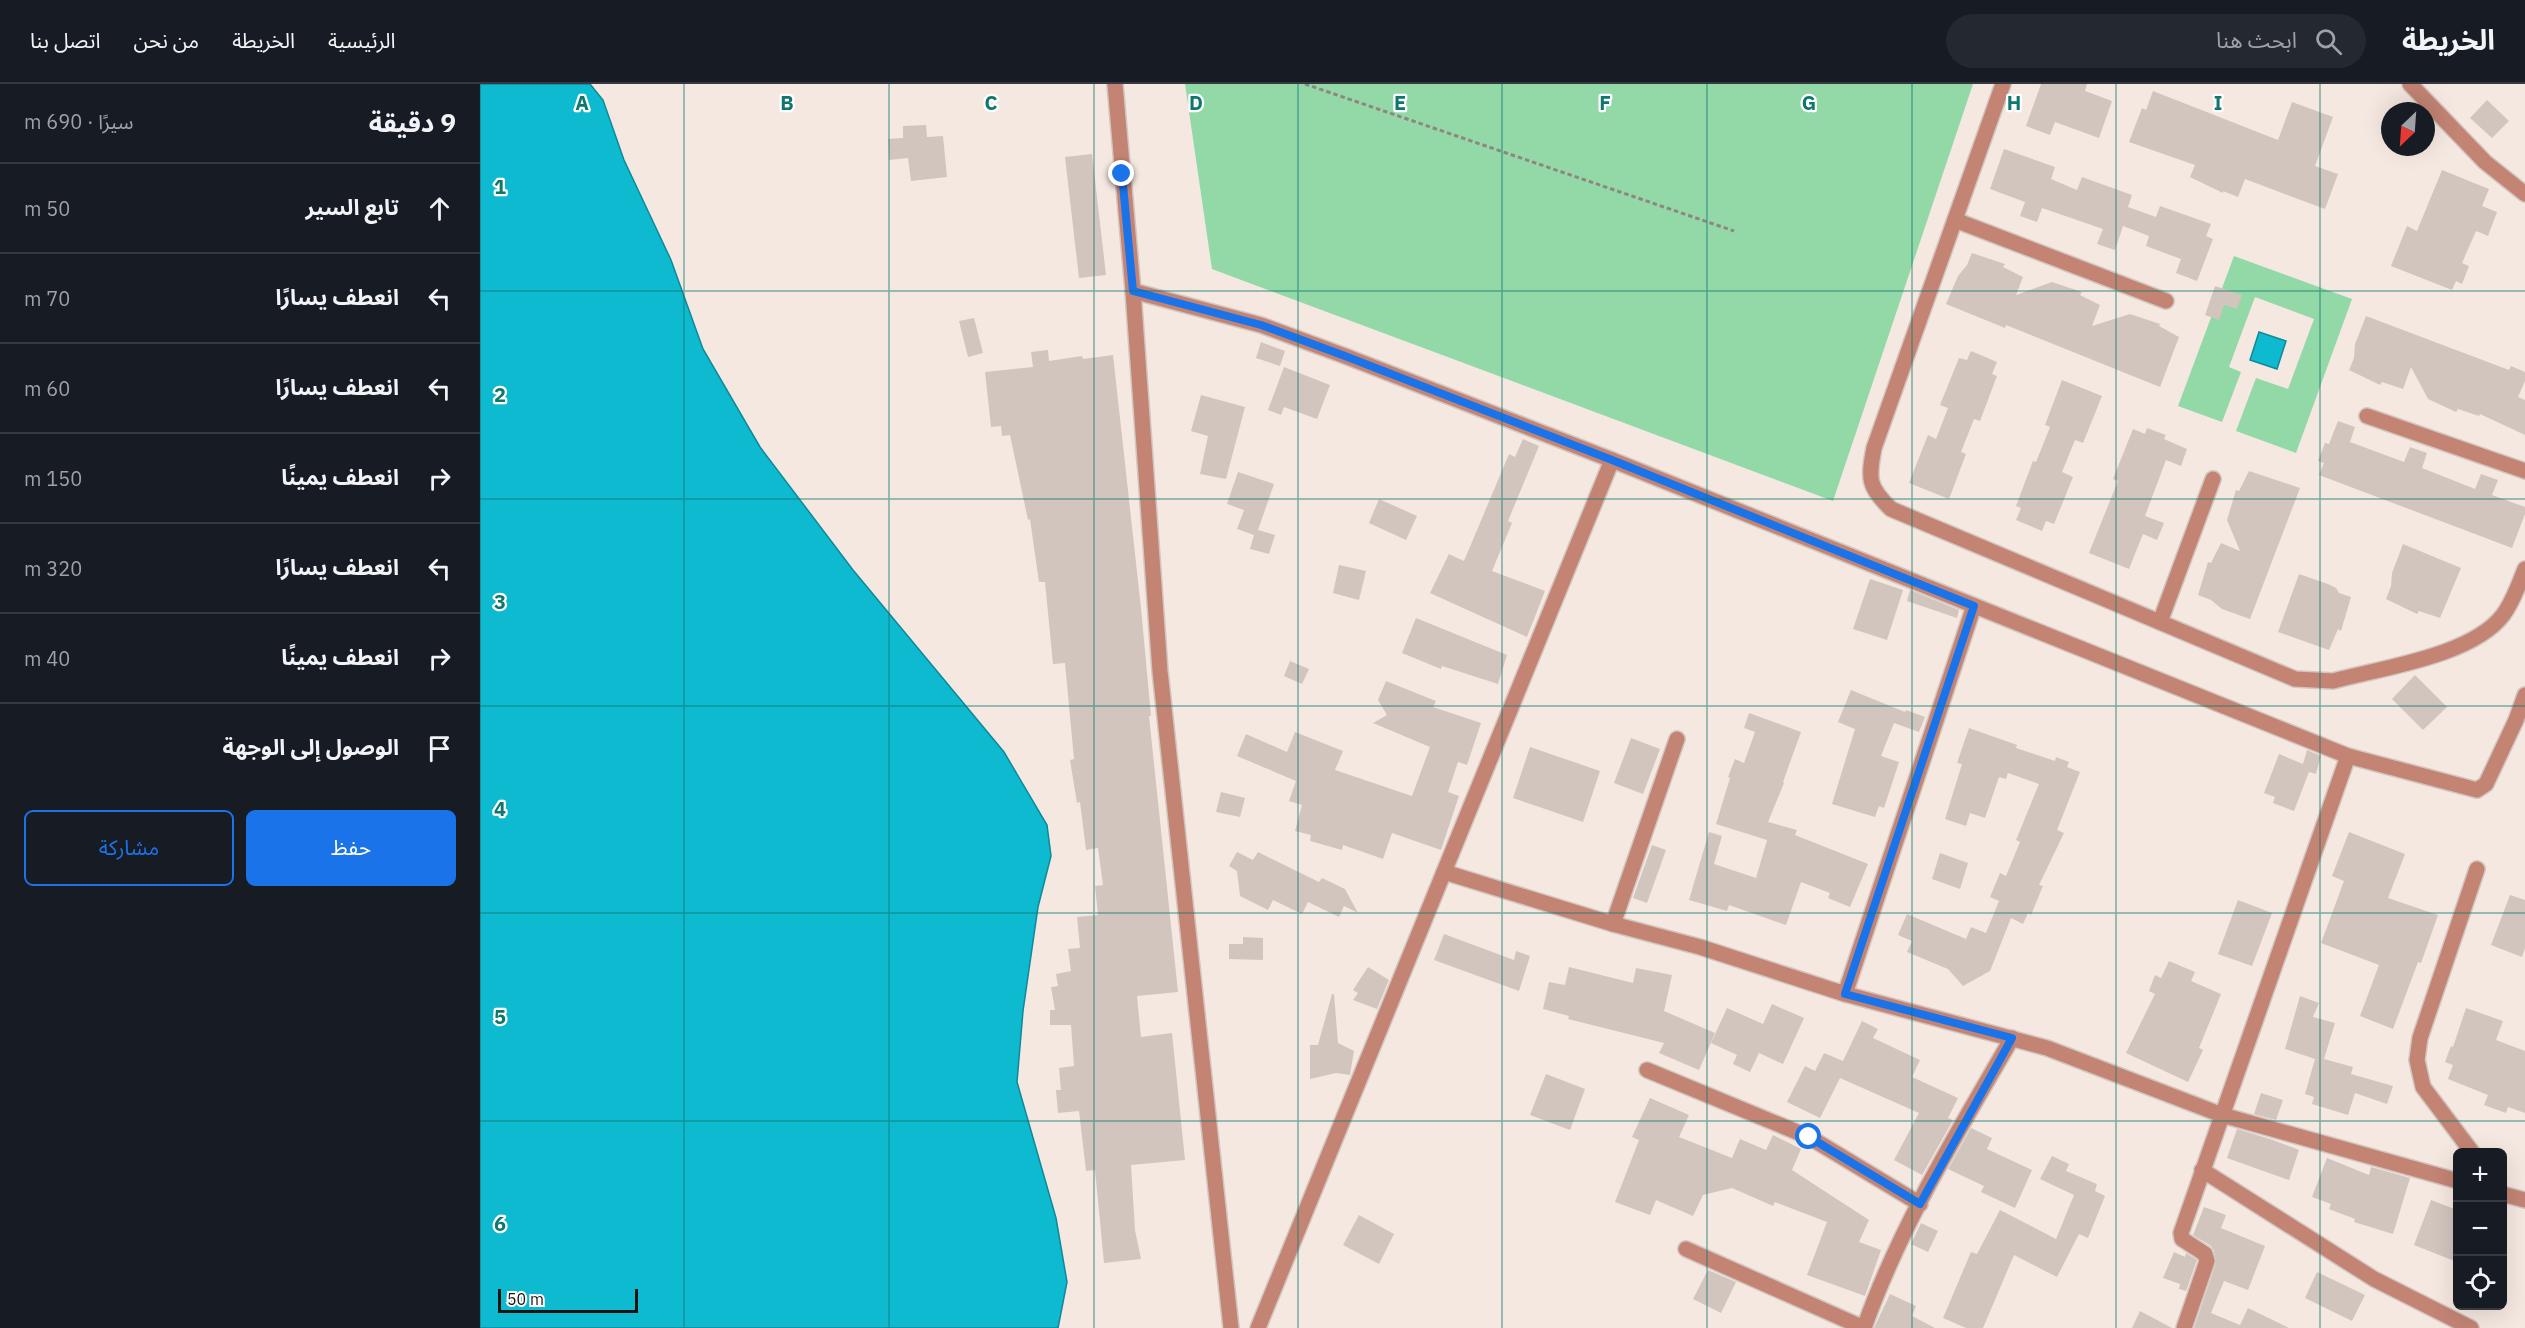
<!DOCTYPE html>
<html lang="ar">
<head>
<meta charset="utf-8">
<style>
	:root { --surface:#171b24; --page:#242831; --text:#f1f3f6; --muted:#9ea1a6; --line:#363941; --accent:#1a73e8 }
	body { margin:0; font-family:"IBM Plex Sans","Noto Sans Arabic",sans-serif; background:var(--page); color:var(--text); direction:rtl }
	.controls { position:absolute; right:18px; bottom:18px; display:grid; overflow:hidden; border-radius:9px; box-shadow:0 6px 24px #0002 }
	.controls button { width:54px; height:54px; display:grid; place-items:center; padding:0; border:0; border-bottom:2px solid var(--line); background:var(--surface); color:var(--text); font:30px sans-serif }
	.compass { position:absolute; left:1901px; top:18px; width:54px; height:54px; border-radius:50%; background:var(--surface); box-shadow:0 6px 24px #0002; rotate:205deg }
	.scale { position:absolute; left:18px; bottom:15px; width:140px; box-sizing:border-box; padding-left:6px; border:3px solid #191412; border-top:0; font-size:16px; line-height:21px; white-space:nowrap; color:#191412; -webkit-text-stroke:4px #fff; paint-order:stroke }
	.stop { position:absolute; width:18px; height:18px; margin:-14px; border:4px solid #1a73e8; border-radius:50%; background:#fff }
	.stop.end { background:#1a73e8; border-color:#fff; box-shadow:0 2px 6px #0008 }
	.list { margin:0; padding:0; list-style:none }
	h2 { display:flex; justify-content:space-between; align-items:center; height:78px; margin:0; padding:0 24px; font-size:26px }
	h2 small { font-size:20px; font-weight:400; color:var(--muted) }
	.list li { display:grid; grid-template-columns:39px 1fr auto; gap:18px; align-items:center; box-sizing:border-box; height:90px; padding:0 24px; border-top:2px solid var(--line) }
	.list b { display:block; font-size:22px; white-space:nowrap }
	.list em { font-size:20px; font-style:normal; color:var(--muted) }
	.actions { display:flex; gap:12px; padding:18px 24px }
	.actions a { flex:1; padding:14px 0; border:2px solid var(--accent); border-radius:9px; text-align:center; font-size:21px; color:var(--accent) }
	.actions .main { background:var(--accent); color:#fff }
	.icon { flex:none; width:33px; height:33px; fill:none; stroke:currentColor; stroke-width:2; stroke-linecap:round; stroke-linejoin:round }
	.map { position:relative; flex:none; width:2045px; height:1244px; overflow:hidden; direction:ltr }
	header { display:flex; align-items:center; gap:36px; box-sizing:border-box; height:84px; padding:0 30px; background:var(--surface); border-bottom:2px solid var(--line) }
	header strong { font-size:28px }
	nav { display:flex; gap:33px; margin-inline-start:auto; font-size:21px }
	.search { width:420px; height:54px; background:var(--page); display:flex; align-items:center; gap:15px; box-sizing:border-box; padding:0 21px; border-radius:33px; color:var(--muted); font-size:22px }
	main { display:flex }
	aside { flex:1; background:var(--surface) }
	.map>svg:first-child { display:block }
</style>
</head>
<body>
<header>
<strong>الخريطة</strong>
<div class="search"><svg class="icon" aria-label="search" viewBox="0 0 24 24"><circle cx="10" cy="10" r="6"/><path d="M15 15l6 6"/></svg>ابحث هنا</div>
<nav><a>الرئيسية</a><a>الخريطة</a><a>من نحن</a><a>اتصل بنا</a></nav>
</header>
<main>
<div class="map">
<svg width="2045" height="1244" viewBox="0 0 2045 1244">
	<rect width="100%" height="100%" fill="#f5e8e1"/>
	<g fill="#92d9a7">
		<polygon points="705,0 1493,0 1353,417 732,185"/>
		<polygon points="1754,172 1872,215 1816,369 1756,347 1776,294 1808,305 1834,235 1775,213 1749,283 1761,288 1742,338 1698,322"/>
	</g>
	<g fill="#0dbad0" stroke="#118897" stroke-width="1.5">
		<polygon points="0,0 110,0 123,16 144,76 191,176 223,265 280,363 373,486 524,668 567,741 571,772 558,823 543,927 537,998 576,1134 587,1198 578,1244 0,1244"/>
		<polygon points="1779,248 1806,257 1797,285 1770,276"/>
	</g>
	<g fill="#d2c5be">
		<polygon points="1561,0 1607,0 1605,7 1632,17 1619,54 1575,38 1570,51 1546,42"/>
		<polygon points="1673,7 1798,56 1812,18 1853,33 1835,82 1858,90 1845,125 1765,95 1758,113 1743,107 1743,109 1710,93 1715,81 1649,58 1662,24 1666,26"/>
		<polygon points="2007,16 2029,37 2012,54 1990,34"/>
		<polygon points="446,41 447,53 463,52 467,93 431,97 428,74 409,76 408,55 423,54 423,42"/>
		<polygon points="1524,65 1575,83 1571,95 1597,106 1602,93 1652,111 1648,123 1676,133 1680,122 1731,140 1726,152 1733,155 1717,197 1696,189 1701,175 1666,162 1669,152 1643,142 1635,166 1617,160 1623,145 1562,124 1557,138 1540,132 1545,118 1510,105"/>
		<polygon points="612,70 626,191 599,194 585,73"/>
		<polygon points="1962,86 2009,105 2002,122 2017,128 2008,152 1996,147 1982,179 1989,182 1982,200 1976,197 1972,206 1911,182 1927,142 1937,147"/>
		<polygon points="1492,169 1525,180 1523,183 1543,193 1536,211 1572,198 1602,208 1600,211 1620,221 1612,242 1650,230 1680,240 1679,242 1699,253 1680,303 1526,241 1525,244 1466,220 1478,192 1487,181"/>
		<polygon points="1735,202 1762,211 1757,225 1744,221 1739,236 1725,231"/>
		<polygon points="1886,232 2029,286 2031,282 2045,288 2045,297 2038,313 2045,316 2045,351 2000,330 1999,332 1978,325 1976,328 1948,315 1931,283 1923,305 1902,298 1900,301 1869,286 1874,274 1875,260"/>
		<polygon points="494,234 503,269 488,273 479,237"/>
		<polygon points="781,258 805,267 800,282 776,274"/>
		<polygon points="568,266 569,277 602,272 603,275 633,271 661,524 671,632 669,632 698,908 657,912 661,953 692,949 705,1076 651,1081 655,1146 661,1175 624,1179 615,1086 606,1087 599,1027 578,1029 576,1006 581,1006 579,984 594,982 591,941 570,941 570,926 575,926 571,903 578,902 576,890 591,887 588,865 600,864 597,833 618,831 615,802 623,801 618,764 606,766 600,718 597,719 590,676 594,675 585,579 573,580 565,498 559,498 550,435 548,436 530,351 522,352 521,342 511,343 505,288 553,283 551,268"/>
		<polygon points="1491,267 1517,278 1512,290 1517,292 1500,337 1494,335 1481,368 1486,370 1469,415 1429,399 1448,351 1456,355 1468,324 1460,321 1479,274 1487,276"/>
		<polygon points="804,283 850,301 837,335 804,323 801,331 788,326"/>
		<polygon points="1582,296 1622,312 1603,359 1595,356 1582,388 1593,393 1574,440 1566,437 1562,447 1536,436 1541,424 1536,422 1553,377 1556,378 1570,343 1565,341"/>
		<polygon points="721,311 765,323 746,395 720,390 728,352 711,347"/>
		<polygon points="1858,337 1875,343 1870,358 1924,378 1930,363 1947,369 1942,384 1995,405 2001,390 2018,396 2012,411 2045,423 2045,430 2032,464 1839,391 1844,379 1838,377 1845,359 1849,360"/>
		<polygon points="1667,344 1686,351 1684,355 1707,365 1701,382 1686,376 1665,432 1684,439 1677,456 1663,450 1649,485 1609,469 1638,397 1633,395 1653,345 1665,350"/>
		<polygon points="1043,355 1059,362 1028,437 1032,439 1012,487 1065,507 1047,553 950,509 969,470 984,477 1029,370 1035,373"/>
		<polygon points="1769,387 1820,404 1770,535 1742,525 1731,516 1718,511 1728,478 1731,479 1741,459 1760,467 1747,436 1756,406 1759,407"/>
		<polygon points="758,388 794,400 778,446 795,451 789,470 770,465 774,451 757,445 764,426 747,420"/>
		<polygon points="899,415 937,432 926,456 889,439"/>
		<polygon points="1923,460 1981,484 1960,534 1939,527 1937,530 1906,515 1911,502 1912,489"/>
		<polygon points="859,481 886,487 879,516 853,509"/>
		<polygon points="1819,490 1848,500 1856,504 1859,509 1871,513 1861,547 1858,545 1849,566 1798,548"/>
		<polygon points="1390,495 1423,506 1407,556 1373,545"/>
		<polygon points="1430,506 1479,526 1477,534 1427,517"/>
		<polygon points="936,534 1027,571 1018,600 962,582 961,585 922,569"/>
		<polygon points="810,577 829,585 822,600 804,592"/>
		<polygon points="1935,591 1967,623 1943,646 1912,615"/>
		<polygon points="906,597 956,617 953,623 1001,639 987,681 978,678 968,708 979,712 961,766 912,749 903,775 863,761 862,766 830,757 831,751 815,747 822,721 809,717 816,697 757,672 766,650 807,668 815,648 863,667 855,686 932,712 950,663 893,639 907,631 898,616"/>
		<polygon points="1371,606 1425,628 1426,626 1445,633 1439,648 1414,639 1401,672 1419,678 1404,724 1399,722 1395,733 1352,720 1375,645 1358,638"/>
		<polygon points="1269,629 1321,648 1303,698 1304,699 1288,738 1317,746 1315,751 1388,780 1370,823 1348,814 1350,809 1321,798 1306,841 1249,821 1247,827 1209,816 1229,748 1242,752 1234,780 1276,794 1287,756 1236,740 1250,694 1248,693 1255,675 1264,679 1275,648 1264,644"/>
		<polygon points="1489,644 1537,661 1536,664 1575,677 1576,673 1589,678 1587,683 1600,688 1577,746 1584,749 1559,801 1563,802 1551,831 1548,829 1543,840 1531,834 1510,887 1483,902 1468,885 1427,868 1432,857 1418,851 1427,830 1486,855 1491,843 1506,849 1519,817 1510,813 1520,789 1526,792 1540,758 1536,756 1559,700 1528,689 1526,695 1519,693 1505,734 1490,729 1486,742 1465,735 1482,680 1477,679"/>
		<polygon points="1151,654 1180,665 1163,710 1134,699"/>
		<polygon points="1050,663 1120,687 1103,738 1033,714"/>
		<polygon points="1827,666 1841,672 1836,690 1829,688 1814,727 1793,719 1795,713 1784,709 1799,670 1823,680"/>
		<polygon points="741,708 765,714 760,733 736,728"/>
		<polygon points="1869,748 1925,770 1908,814 1958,831 1941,879 1938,878 1913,945 1880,932 1899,881 1841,859 1864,797 1852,792"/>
		<polygon points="1172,761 1186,766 1167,819 1153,814"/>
		<polygon points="757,768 773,776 778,768 839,798 842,794 865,805 878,829 864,822 859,833 828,818 822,830 793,816 788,826 760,812 757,787 749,782"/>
		<polygon points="1460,769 1488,779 1480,805 1452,795"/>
		<polygon points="2030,811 2045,816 2045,864 2042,873 2011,861"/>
		<polygon points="1758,816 1792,829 1772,882 1738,870"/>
		<polygon points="964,850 1034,876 1036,867 1050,872 1039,907 954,876"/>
		<polygon points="763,853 783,854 783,876 749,875 749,860 763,860"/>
		<polygon points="1689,877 1715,888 1711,897 1741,910 1719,964 1723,966 1708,998 1646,969 1675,910 1669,907 1675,891 1681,894"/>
		<polygon points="888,883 909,896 897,925 873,916 878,909 873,906"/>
		<polygon points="1089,883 1153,899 1156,884 1192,891 1184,927 1235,949 1219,986 1179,969 1184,959 1088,935 1089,932 1063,925 1069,898 1085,901"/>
		<polygon points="852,910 854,910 858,959 874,967 870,991 856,989 830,995 830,961 838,961"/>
		<polygon points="1820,912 1839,919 1833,933 1855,939 1844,975 1873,983 1871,990 1913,1002 1907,1020 1875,1009 1868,1031 1832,1020 1834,1013 1825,1010 1835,975 1805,965"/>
		<polygon points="1292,920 1324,934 1303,980 1279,969 1270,988 1253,980 1257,971 1231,959 1247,924 1283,940"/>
		<polygon points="1986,924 2023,937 2016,956 2045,967 2045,1029 2028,1023 2026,1029 2004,1021 2008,1011 1968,995 1973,981 1965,978 1971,962 1973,963"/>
		<polygon points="1382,937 1398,945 1393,954 1440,976 1432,993 1478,1014 1468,1034 1473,1036 1442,1091 1414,1076 1439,1029 1360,994 1340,1034 1307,1018 1325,982 1335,987 1344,969 1363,977"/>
		<polygon points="1066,990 1105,1005 1090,1046 1050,1031"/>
		<polygon points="1781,1009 1803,1016 1796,1036 1774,1030"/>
		<polygon points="1170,1014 1209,1031 1199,1053 1252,1074 1260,1055 1286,1066 1293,1051 1321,1065 1312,1086 1389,1136 1379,1158 1401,1166 1385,1212 1327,1191 1347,1138 1295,1118 1293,1122 1252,1104 1223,1111 1213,1132 1176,1116 1170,1131 1135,1118 1159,1056 1152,1053"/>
		<polygon points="1491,1044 1512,1054 1507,1065 1552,1086 1535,1124 1501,1108 1504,1102 1468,1085"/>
		<polygon points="1757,1045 1790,1055 1819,1066 1809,1096 1747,1074"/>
		<polygon points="1572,1072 1589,1080 1586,1087 1617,1100 1615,1107 1625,1112 1608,1154 1599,1150 1577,1193 1534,1171 1503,1244 1486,1244 1463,1234 1491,1168 1497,1170 1520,1126 1576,1155 1594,1111 1560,1095"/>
		<polygon points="1847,1074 1889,1091 1891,1083 1930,1094 1913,1150 1874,1138 1875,1135 1849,1125 1851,1120 1832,1113"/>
		<polygon points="1951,1116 1977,1126 1977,1178 1934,1161"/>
		<polygon points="1724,1123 1746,1131 1741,1144 1785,1162 1768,1206 1744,1197 1731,1229 1760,1241 1768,1224 1809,1244 1714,1244 1736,1179 1734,1167 1731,1162 1713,1151"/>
		<polygon points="879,1131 914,1150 899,1180 863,1161"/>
		<polygon points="1441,1139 1458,1147 1448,1168 1431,1160"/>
		<polygon points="1694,1168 1705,1173 1706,1169 1717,1176 1706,1207 1699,1205 1700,1200 1683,1194"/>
		<polygon points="1228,1186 1256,1198 1241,1229 1213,1215"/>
		<polygon points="1837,1188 1885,1211 1872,1237 1825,1214"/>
		<polygon points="1410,1210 1436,1222 1432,1232 1455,1244 1394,1244"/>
		<polygon points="1660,1227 1692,1244 1652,1244"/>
	</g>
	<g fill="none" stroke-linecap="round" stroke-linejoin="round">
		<g stroke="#d2c6c0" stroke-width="18">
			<g id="minor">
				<polyline points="635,0 653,207 680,587 751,1244"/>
				<path d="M1523 0 1394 364C1388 395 1388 403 1411 425L1815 595 1853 597C1901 584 1992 572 2023 531 2033 518 2039 500 2045 485"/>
				<polyline points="1930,0 2005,78 2045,110"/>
				<polyline points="1475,136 1686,217"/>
				<polyline points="653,207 781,241 865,272 1132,376 1868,672 1997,706 2006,700 2036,636 2045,611"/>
				<polyline points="1887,332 2045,387"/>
				<polyline points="1680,538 1733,395"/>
				<polyline points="964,788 1133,840 1220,863 1365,910 1567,964 1742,1031 1978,1097"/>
				<polyline points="1133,840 1197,655"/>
				<polyline points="1365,910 1494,522"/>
				<polyline points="1167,986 1329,1053 1440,1120"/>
				<polyline points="1992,1068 1943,1003 1937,976 1940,954 1997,785"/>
				<polyline points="1722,1086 1894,1195 1991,1244"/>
				<polyline points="2022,1110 2045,1116"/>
				<path d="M1206 1165 1384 1244C1420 1142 1478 1048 1532 954"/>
				<polyline points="778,1244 1132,376"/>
				<polyline points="1704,1244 1727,1177 1725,1170 1702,1155 1701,1149 1868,672"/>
			</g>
		</g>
		<polyline stroke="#8f8681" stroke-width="3" stroke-dasharray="4.5 3" stroke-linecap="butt" points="825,0 1254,147"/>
		<use href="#minor" stroke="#c38474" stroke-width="15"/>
	</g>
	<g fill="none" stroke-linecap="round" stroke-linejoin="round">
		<polyline stroke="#1a73e8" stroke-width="8" points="642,90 653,207 781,241 865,272 1132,376 1494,522 1365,910 1532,954 1440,1120 1329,1053"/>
	</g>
	<path fill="none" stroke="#0f766e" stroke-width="1.5" stroke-opacity="0.55" d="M204 0V1244M409 0V1244M614 0V1244M818 0V1244M1022 0V1244M1227 0V1244M1432 0V1244M1636 0V1244M1840 0V1244M0 207H2045M0 415H2045M0 622H2045M0 829H2045M0 1037H2045"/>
	<g font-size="20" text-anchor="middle" font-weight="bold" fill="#0f766e" stroke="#fff" stroke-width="4.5" stroke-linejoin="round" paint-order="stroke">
		<text x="102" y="26">A</text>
		<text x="307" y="26">B</text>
		<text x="511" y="26">C</text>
		<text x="716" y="26">D</text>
		<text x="920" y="26">E</text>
		<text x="1125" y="26">F</text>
		<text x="1329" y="26">G</text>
		<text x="1534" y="26">H</text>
		<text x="1738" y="26">I</text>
		<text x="20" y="110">1</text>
		<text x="20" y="318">2</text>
		<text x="20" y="525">3</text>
		<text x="20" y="732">4</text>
		<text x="20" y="940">5</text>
		<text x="20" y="1147">6</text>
	</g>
</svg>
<div class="controls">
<button>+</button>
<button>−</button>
<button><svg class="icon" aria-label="locate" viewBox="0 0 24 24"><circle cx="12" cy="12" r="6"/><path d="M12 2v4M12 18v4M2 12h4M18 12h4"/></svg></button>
</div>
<svg class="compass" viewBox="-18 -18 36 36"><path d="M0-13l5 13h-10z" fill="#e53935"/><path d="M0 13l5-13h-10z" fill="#9ea1a6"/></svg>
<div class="scale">50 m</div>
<div class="stop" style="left:1329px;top:1053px"></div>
<div class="stop end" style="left:642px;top:90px"></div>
</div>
<aside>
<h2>9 دقيقة<small>سيرًا · 690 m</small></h2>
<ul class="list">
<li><svg class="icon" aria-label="ahead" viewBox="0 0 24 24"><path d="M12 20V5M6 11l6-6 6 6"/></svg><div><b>تابع السير</b></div><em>50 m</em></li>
<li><svg class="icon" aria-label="left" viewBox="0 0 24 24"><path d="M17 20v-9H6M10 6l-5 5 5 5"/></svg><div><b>انعطف يسارًا</b></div><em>70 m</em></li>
<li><svg class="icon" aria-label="left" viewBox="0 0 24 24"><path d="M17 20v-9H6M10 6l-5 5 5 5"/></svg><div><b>انعطف يسارًا</b></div><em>60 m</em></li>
<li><svg class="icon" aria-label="right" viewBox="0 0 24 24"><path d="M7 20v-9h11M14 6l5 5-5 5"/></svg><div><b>انعطف يمينًا</b></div><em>150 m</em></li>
<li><svg class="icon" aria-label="left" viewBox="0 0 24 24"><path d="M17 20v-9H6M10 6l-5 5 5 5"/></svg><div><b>انعطف يسارًا</b></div><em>320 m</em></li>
<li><svg class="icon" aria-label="right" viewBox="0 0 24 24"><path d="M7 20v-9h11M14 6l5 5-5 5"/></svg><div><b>انعطف يمينًا</b></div><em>40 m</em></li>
<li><svg class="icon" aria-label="arrive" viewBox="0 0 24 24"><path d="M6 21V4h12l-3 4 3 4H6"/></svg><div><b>الوصول إلى الوجهة</b></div></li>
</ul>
<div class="actions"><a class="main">حفظ</a><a>مشاركة</a></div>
</aside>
</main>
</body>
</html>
